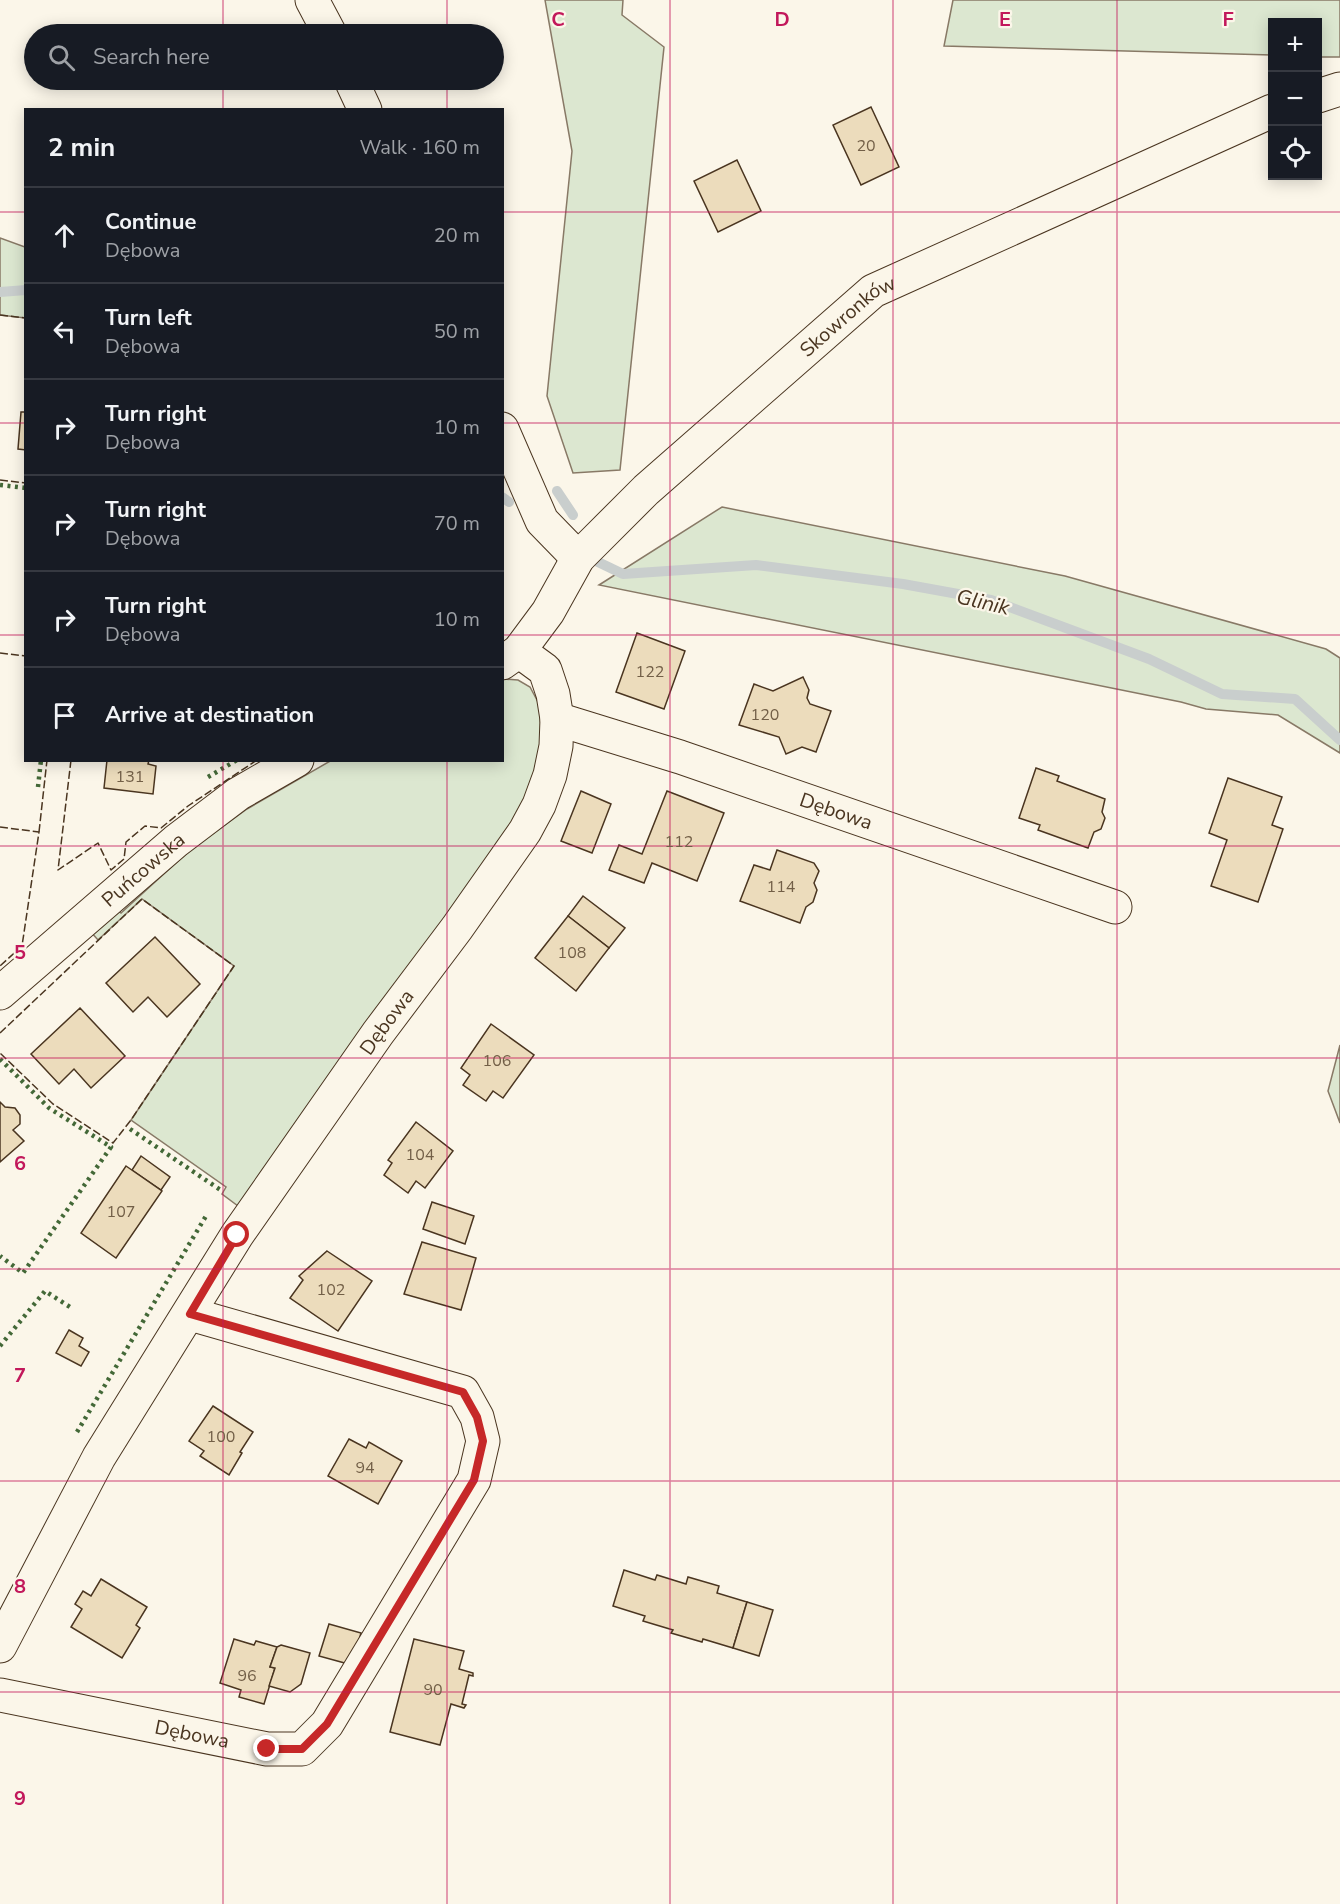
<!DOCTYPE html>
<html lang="en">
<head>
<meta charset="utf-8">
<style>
	:root { --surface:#171b24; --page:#20242c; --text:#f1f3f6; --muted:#9ea1a6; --line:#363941 }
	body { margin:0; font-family:"Nunito Sans",sans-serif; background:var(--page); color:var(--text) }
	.controls { position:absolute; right:18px; top:18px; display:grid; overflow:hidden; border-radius:0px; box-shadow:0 3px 15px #0003 }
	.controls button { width:54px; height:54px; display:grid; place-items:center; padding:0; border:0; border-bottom:2px solid var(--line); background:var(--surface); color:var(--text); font:30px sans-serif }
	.stop { position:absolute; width:18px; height:18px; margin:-14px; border:4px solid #c62828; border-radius:50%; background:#fff }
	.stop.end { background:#c62828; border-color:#fff; box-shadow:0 2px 6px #0008 }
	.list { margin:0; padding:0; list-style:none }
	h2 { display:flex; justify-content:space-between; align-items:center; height:78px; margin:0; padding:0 24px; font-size:26px }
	h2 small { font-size:20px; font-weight:400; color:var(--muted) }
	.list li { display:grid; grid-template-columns:39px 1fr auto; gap:18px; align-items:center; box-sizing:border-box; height:96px; padding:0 24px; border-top:2px solid var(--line) }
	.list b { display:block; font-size:22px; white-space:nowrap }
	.list p { margin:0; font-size:20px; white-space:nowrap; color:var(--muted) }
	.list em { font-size:20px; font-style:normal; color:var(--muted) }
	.icon { flex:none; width:33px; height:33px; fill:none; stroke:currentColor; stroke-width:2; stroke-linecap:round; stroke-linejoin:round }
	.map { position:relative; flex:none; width:1340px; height:1904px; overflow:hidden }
	.search { position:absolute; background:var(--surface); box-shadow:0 3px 15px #0003; left:24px; top:24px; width:480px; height:66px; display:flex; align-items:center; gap:15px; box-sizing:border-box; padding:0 21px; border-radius:33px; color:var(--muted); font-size:22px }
	.panel { position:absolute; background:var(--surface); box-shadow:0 3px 15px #0003; left:24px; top:108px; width:480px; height:654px; border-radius:0px }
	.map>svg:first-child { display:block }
</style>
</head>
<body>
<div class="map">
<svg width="1340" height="1904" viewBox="0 0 1340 1904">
	<rect width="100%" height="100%" fill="#fbf6e9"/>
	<g fill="#dce7d0" stroke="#887966" stroke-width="1.5">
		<polygon points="545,0 623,0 622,15 664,47 620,470 573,473 547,396 572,151"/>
		<polygon points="953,0 1340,0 1340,57 1318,57 1318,22 1272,22 1272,55 944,46"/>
		<polygon points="0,238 25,247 25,318 0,315"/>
		<polygon points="722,507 1065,576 1326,649 1340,658 1340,753 1278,715 1206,709 1181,702 599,585"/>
		<polygon points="503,679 518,680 530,687 538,702 545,722 527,806 238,1206 222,1194 226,1187 131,1120 234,966 142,899 98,940 91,932 117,910 121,913 189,851 247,809 332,760 502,760"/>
		<polygon points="1340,1045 1340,1123 1328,1091"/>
	</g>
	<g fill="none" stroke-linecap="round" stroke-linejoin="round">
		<g stroke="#c9cecd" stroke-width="10">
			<polyline points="0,292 26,290"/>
			<polyline points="557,491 573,515"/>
			<polyline points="502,497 509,502"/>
			<polyline points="598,562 623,574 756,565 903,584 991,600 1149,659 1222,694 1295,699 1340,740"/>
		</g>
	</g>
	<g fill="#ecdcbc" stroke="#4a3520" stroke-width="1.5">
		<polygon points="871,107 899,167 861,185 833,125"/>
		<polygon points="737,160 761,211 718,232 694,181"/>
		<polygon points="21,412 26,412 26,450 18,449"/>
		<polygon points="637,633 685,651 664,709 616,692"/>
		<polygon points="803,677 809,690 807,698 810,704 831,711 816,752 802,747 786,754 779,737 739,725 754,684 773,691"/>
		<polygon points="107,760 149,760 148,764 156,766 153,794 104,788"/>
		<polygon points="1036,768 1059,776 1057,781 1105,799 1102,812 1105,818 1101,829 1094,832 1088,848 1038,830 1040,825 1019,818"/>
		<polygon points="1228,778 1282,797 1272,825 1283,829 1258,902 1211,886 1227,840 1209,833"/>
		<polygon points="581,791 611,804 592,853 561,841"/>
		<polygon points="667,791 724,813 697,881 652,863 644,883 609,870 619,845 642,854"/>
		<polygon points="777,850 814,863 819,871 814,883 817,890 813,902 806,907 800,923 740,901 754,865 770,870"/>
		<polygon points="583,896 625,928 609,948 568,916"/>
		<polygon points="568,916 609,948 576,991 535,958"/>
		<polygon points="155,937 200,984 167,1017 148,997 133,1012 106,983"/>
		<polygon points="80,1008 125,1056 91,1088 74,1069 59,1084 31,1054"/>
		<polygon points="491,1024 534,1055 503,1098 493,1091 486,1101 463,1085 470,1075 461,1068"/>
		<polygon points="0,1102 5,1107 15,1108 20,1115 20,1124 13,1130 24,1141 0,1162"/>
		<polygon points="416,1122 453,1151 425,1188 416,1181 408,1193 384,1175 392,1163 388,1160"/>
		<polygon points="141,1156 170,1177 161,1190 132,1170"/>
		<polygon points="126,1166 162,1191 116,1258 81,1233"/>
		<polygon points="432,1202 474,1216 465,1244 423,1229"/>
		<polygon points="422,1242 476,1258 461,1310 404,1294"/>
		<polygon points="327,1251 372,1281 338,1331 290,1298 303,1280 299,1276"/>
		<polygon points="69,1330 83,1338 79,1346 89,1352 81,1366 56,1353"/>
		<polygon points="213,1406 253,1432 240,1452 242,1453 229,1475 200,1456 204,1451 189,1441"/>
		<polygon points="349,1439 366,1448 369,1442 402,1461 378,1504 328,1476"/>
		<polygon points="624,1570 655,1580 657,1575 686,1584 688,1577 719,1586 717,1593 747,1602 733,1648 703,1639 702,1642 671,1633 673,1630 643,1621 645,1616 613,1606"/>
		<polygon points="101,1579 147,1607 136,1625 140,1628 122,1658 71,1627 82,1609 75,1604 83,1591 91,1596"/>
		<polygon points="747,1602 773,1610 759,1656 733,1648"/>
		<polygon points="329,1624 361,1633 352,1665 319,1656"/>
		<polygon points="234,1639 254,1645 256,1641 277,1647 270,1667 275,1668 264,1704 239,1697 241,1690 220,1683"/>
		<polygon points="414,1639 464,1651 459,1669 473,1673 473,1676 469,1675 462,1704 466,1705 464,1708 451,1704 440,1745 390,1732"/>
		<polygon points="281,1645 310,1653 301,1684 290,1692 269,1686 275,1668 270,1667 277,1647"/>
	</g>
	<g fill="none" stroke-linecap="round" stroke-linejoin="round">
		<g stroke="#4a3520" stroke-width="35">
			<g id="minor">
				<polyline points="312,0 330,34"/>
				<polyline points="351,80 365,110"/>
				<polyline points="1318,96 1340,89"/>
				<polyline points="502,429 542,521 578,558"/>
				<path id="s1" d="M502 663 519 651 548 612 578 558 646 490 873 291 1272 111"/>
				<path id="s2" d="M557 719 680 757 1115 907"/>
				<path id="s3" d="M0 993 176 841 238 794 297 760"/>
				<path id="s4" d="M0 1646 99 1457 237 1235 378 1033 457 928 525 831 539 805 550 775 556 746 557 719 553 694 545 670 519 651"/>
				<path id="s5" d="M0 1695 267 1749H302L327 1724 474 1480 483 1441 477 1417 463 1392 190 1314"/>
			</g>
		</g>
		<use href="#minor" stroke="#fbf6e9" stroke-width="33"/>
		<g stroke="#436837" stroke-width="4.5" stroke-dasharray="3 4.5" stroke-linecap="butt">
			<polyline points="0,485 26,488"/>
			<polyline points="208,777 237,760"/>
			<polyline points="38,787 41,760"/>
			<polyline points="0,1059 49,1108 111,1147 23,1273 0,1256"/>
			<polyline points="130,1129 222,1191"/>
			<polyline points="0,1346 45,1291 70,1307"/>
			<polyline points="77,1432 206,1216"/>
		</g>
		<g stroke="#4a3520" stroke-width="1.5" stroke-dasharray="8 3" stroke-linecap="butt">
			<polyline points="0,315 26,318"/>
			<polyline points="0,480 26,483"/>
			<polyline points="0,653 26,656"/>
			<polyline points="71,760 58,870 98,843 111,870 124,859 126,842 145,826 161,828 188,806 257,760"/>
			<polyline points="0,827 39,832 22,946 0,966"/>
			<polyline points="39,832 47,760"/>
			<polyline points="0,1033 142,899 234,966 131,1120 113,1143 53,1104 0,1053"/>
		</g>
	</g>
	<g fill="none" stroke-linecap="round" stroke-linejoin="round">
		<polyline stroke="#c62828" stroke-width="8" points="237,1235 190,1314 463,1392 477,1417 483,1441 474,1480 327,1724 302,1749 267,1749"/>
	</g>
	<path fill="none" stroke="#c2185b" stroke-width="1.5" stroke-opacity="0.55" d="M223 0V34M447 0V34M670 0V1904M893 0V1904M1117 0V1904M223 80V110M447 80V110M0 212H26M502 212H1340M0 423H26M502 423H1340M0 635H26M502 635H1340M223 760V1904M447 760V1904M0 846H1340M0 1058H1340M0 1269H1340M0 1481H1340M0 1692H1340"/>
	<g text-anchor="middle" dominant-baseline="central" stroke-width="4.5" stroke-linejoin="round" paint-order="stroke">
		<g font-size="16" fill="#725f47">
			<text x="866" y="146">20</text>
			<text x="650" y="672">122</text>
			<text x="765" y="715">120</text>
			<text x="130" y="777">131</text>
			<text x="679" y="842">112</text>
			<text x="781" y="887">114</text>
			<text x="572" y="953">108</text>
			<text x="497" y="1061">106</text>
			<text x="420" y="1155">104</text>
			<text x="121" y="1212">107</text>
			<text x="331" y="1290">102</text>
			<text x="221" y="1437">100</text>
			<text x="365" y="1468">94</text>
			<text x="247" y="1676">96</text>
			<text x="433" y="1690">90</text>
		</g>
		<g font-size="20" fill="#4a3520" stroke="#fbf6e9">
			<text stroke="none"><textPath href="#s1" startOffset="494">Skowronków</textPath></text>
			<text stroke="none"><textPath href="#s2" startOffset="294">Dębowa</textPath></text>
			<text stroke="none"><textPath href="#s3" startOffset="189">Puńcowska</textPath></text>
			<text stroke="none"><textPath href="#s4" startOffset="735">Dębowa</textPath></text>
			<text stroke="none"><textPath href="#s5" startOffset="196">Dębowa</textPath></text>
		</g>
		<g font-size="21" font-style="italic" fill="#4a3520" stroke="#fbf6e9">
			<text transform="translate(983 602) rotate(13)">Glinik</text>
		</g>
	</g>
	<g font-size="20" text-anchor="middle" font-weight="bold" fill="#c2185b" stroke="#fbf6e9" stroke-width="4.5" stroke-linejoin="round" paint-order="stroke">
		<text x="558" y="26">C</text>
		<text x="782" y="26">D</text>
		<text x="1005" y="26">E</text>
		<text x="1228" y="26">F</text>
		<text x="20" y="959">5</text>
		<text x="20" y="1170">6</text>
		<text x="20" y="1382">7</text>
		<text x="20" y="1593">8</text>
		<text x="20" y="1805">9</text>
	</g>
</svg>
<div class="controls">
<button>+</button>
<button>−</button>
<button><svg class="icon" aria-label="locate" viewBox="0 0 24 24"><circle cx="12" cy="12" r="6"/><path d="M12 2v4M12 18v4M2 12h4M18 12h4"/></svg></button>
</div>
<div class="stop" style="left:237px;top:1235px"></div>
<div class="stop end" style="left:267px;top:1749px"></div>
<div class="search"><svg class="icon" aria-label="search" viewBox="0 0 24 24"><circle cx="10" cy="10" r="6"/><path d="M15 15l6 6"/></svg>Search here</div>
<section class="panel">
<h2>2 min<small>Walk · 160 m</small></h2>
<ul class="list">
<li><svg class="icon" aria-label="ahead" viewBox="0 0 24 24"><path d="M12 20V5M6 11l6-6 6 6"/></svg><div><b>Continue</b><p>Dębowa</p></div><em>20 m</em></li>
<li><svg class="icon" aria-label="left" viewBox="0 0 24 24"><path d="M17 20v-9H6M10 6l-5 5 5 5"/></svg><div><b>Turn left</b><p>Dębowa</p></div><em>50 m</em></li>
<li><svg class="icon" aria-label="right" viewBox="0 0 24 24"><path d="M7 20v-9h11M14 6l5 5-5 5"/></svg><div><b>Turn right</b><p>Dębowa</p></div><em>10 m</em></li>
<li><svg class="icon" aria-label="right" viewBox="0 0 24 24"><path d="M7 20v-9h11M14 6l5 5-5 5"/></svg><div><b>Turn right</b><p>Dębowa</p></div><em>70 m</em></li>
<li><svg class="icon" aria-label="right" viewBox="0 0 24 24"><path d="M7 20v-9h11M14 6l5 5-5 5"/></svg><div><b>Turn right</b><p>Dębowa</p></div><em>10 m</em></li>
<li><svg class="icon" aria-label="arrive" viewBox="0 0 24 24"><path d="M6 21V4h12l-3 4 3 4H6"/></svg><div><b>Arrive at destination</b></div></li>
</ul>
</section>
</div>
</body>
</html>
